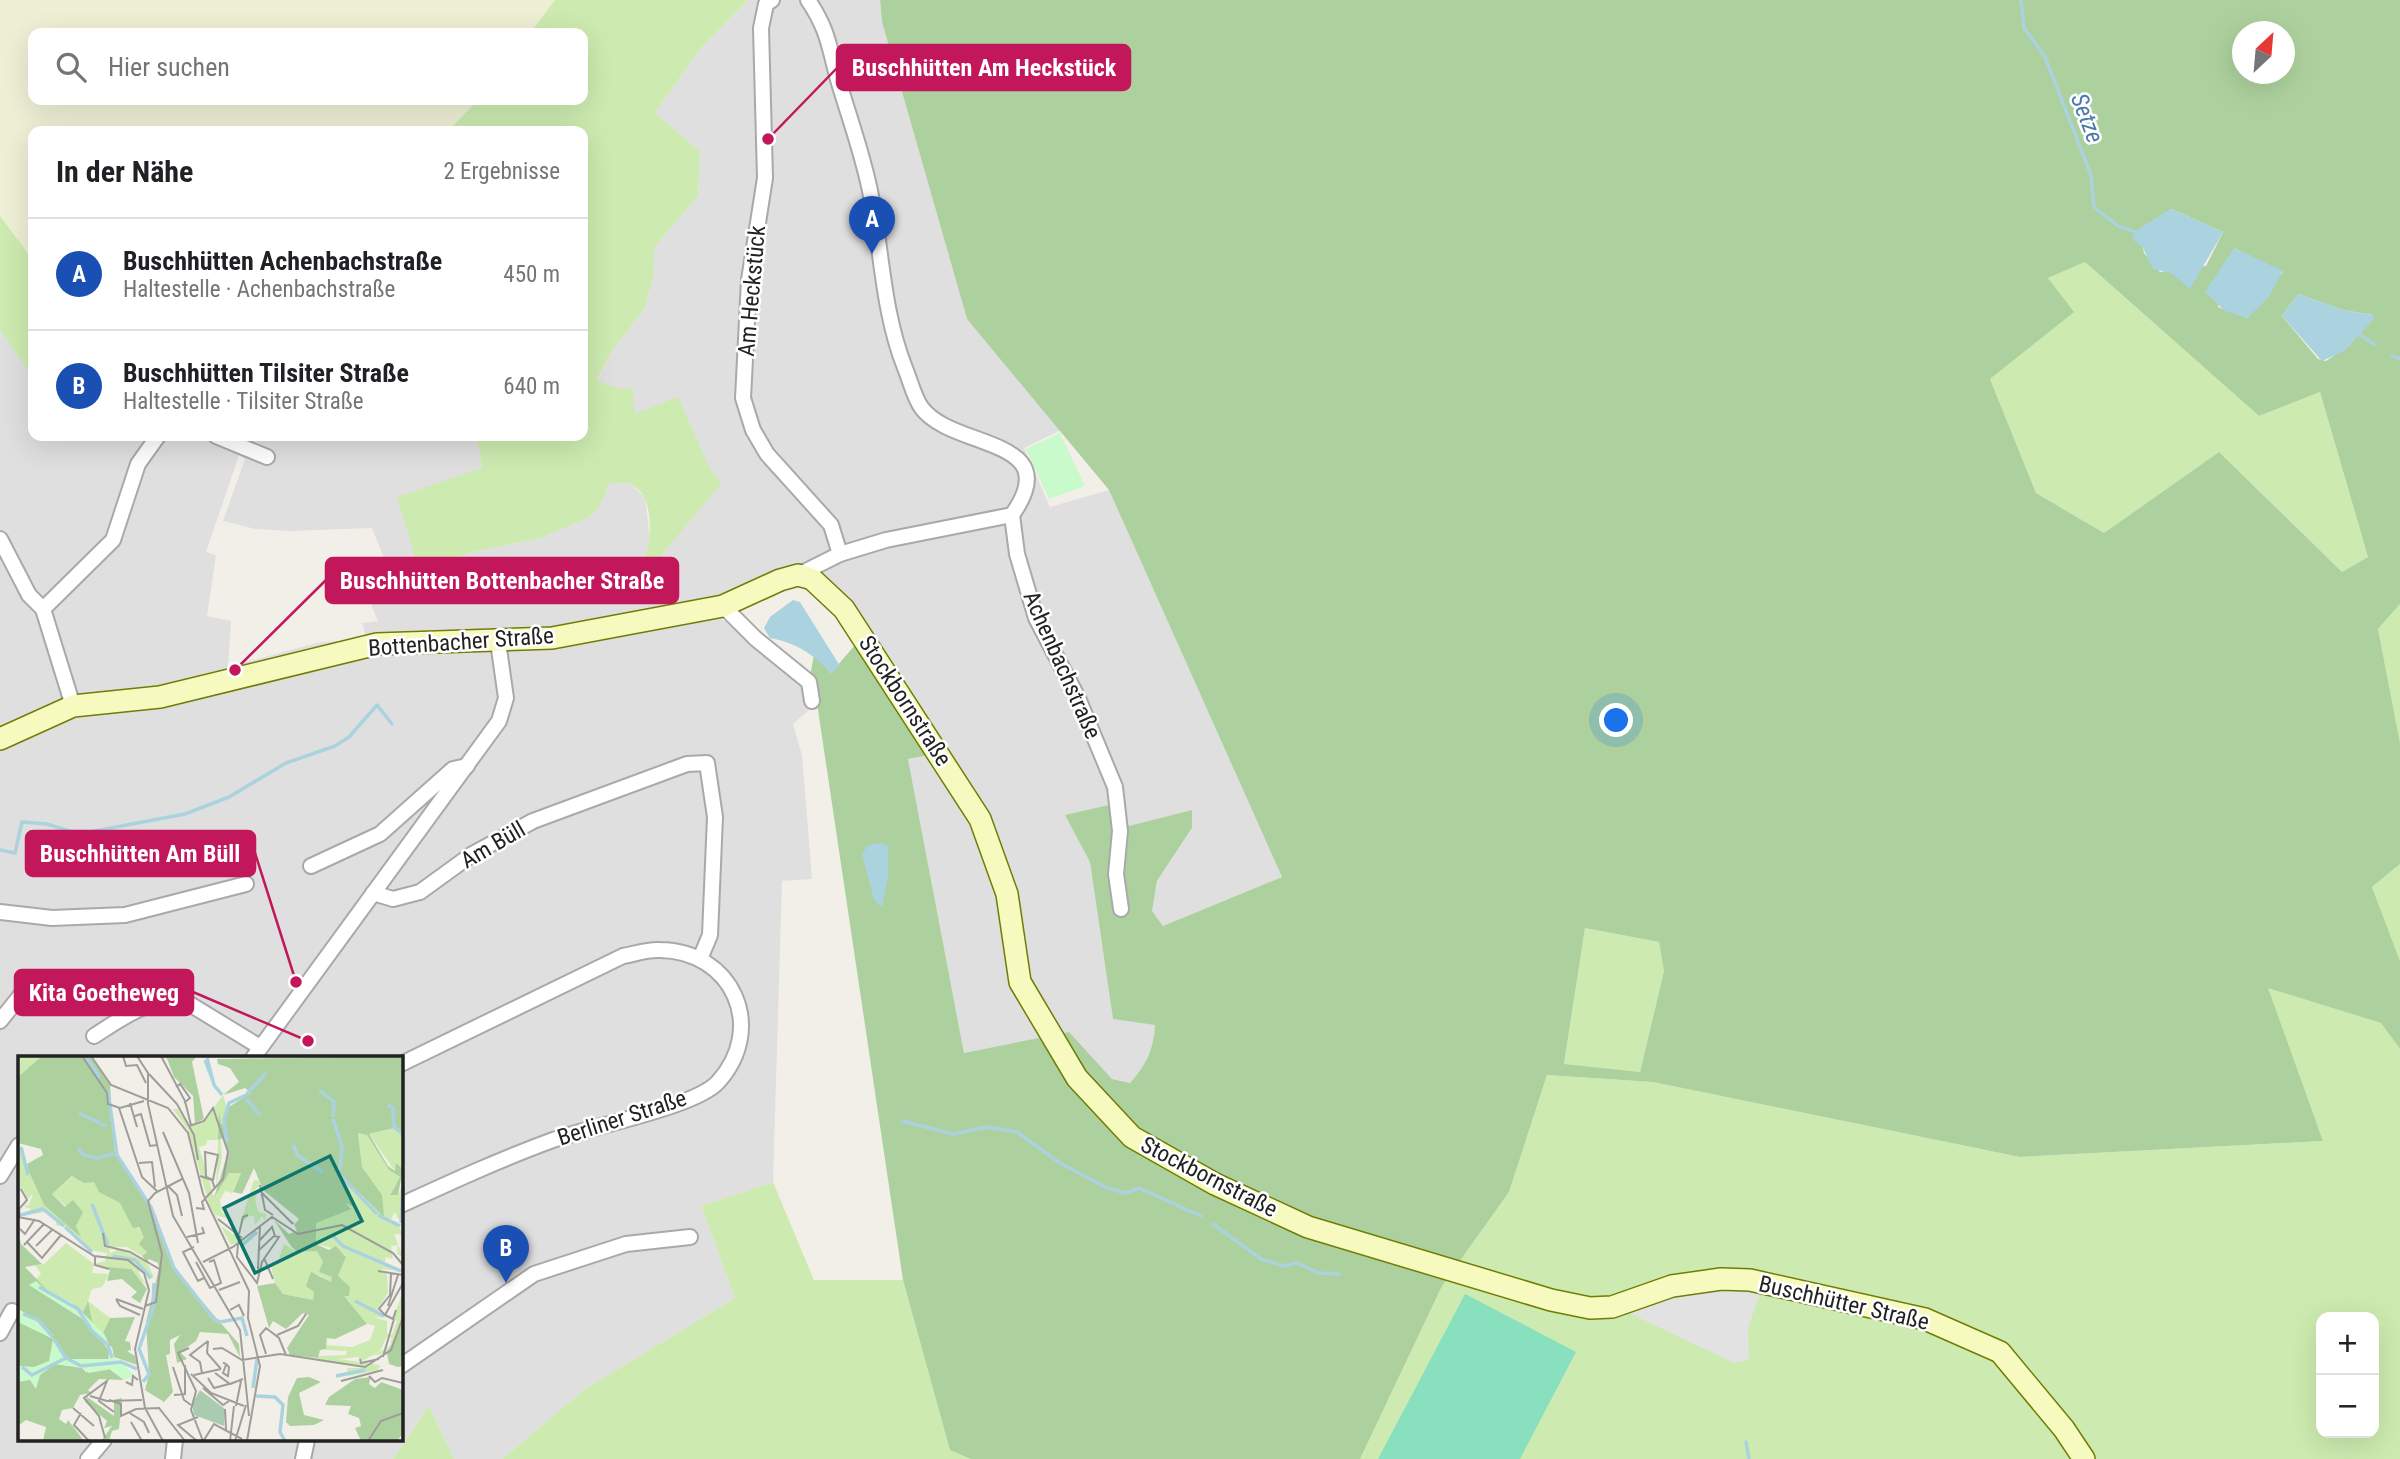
<!DOCTYPE html>
<html lang="de">
<head>
<meta charset="utf-8">
<style>
	:root { --surface:#fff; --page:#f6f6f6; --text:#202124; --muted:#757577; --line:#e0e0e0; --accent:#db2777 }
	body { margin:0; font-family:"Roboto Condensed",sans-serif; background:var(--page); color:var(--text) }
	.controls { position:absolute; right:21px; bottom:21px; display:grid; overflow:hidden; border-radius:14px; box-shadow:0 7px 28px #0002 }
	.controls button { width:63px; height:63px; display:grid; place-items:center; padding:0; border:0; border-bottom:2px solid var(--line); background:var(--surface); color:var(--text); font:35px sans-serif }
	.compass { position:absolute; left:2232px; top:21px; width:63px; height:63px; border-radius:50%; background:var(--surface); box-shadow:0 7px 28px #0002; rotate:26deg }
	.you { position:absolute; left:1617px; top:721px; width:24px; height:24px; margin:-18px; border:5px solid #fff; border-radius:50%; background:#1a73e8; box-shadow:0 0 0 10px #1a73e833 }
	.badge { display:grid; place-items:center; width:46px; height:46px; border-radius:50%; background:var(--accent); color:#fff; font-size:23px; font-weight:700 }
	.pin { position:absolute; translate:-50% -58px; filter:drop-shadow(0 2px 4px #0008) }
	.pin::after { content:''; position:absolute; top:37px; width:24px; height:21px; background:inherit; clip-path:polygon(0 0,100% 0,50% 100%) }
	.list { margin:0; padding:0; list-style:none }
	h2 { display:flex; justify-content:space-between; align-items:center; height:91px; margin:0; padding:0 28px; font-size:30px }
	h2 small { font-size:23px; font-weight:400; color:var(--muted) }
	.list li { display:grid; grid-template-columns:46px 1fr auto; gap:21px; align-items:center; box-sizing:border-box; height:112px; padding:0 28px; border-top:2px solid var(--line) }
	.list b { display:block; font-size:26px; white-space:nowrap }
	.list p { margin:0; font-size:23px; white-space:nowrap; color:var(--muted) }
	.list em { font-size:23px; font-style:normal; color:var(--muted) }
	.icon { flex:none; width:38px; height:38px; fill:none; stroke:currentColor; stroke-width:2; stroke-linecap:round; stroke-linejoin:round }
	.map { position:relative; flex:none; width:2400px; height:1459px; overflow:hidden }
	.search { position:absolute; background:var(--surface); box-shadow:0 7px 28px #0002; left:28px; top:28px; width:560px; height:77px; display:flex; align-items:center; gap:18px; box-sizing:border-box; padding:0 24px; border-radius:14px; color:var(--muted); font-size:26px }
	.panel { position:absolute; background:var(--surface); box-shadow:0 7px 28px #0002; left:28px; top:126px; width:560px; height:315px; border-radius:14px }
	.map>svg:first-child { display:block }
</style>
</head>
<body>
<div class="map">
<svg width="2400" height="1459" viewBox="0 0 2400 1459">
	<rect width="100%" height="100%" fill="#f2efe9"/>
	<path fill="#e0dfdf" fill-rule="evenodd" d="M748 0H880L882 22 967 319 1061 430 1024 448 1050 507 1109 490 1282 877 1163 926 1152 911 1157 881 1192 829 1124 827 1126 801 1066 815 1090 862 1113 1019 1155 1024 1154 1040 1142 1070 1130 1083 1112 1079 1069 1033 964 1053 908 759 933 753 824 601 779 573 699 603 797 674 817 703 793 724 802 755 812 879 782 881 773 1182 701 1206 735 1298 585 1389 502 1459H454L429 1406 393 1459H0V330L33 378V436H477L482 468 419 570 468 553 541 538 588 518 599 508 610 483H630L645 498 650 540 634 596 665 551 721 483 710 469 633 414 620 389 597 381 612 351 645 308 653 278V249L698 196 700 151 655 113 699 50ZM239 455 245 459 223 521 255 529 290 531 372 528 393 581 367 595 378 621 362 623 367 640 339 646 337 641 316 643 228 667 231 621 207 616 216 555 206 552ZM19 1058H401V1440H19Z"/>
	<polygon fill="#eef0d5" points="0,0 555,0 530,33 33,33 33,100 478,100 448,131 33,131 33,260 0,216"/>
	<g fill="#cdebb0" fill-rule="evenodd">
		<path d="M555 0H748L699 50 655 113 700 151 698 196 654 248 653 278 645 308 612 351 597 380 620 389 633 388 634 414 678 397 710 469 722 483 665 551 634 597 631 581C649 565 655 523 645 499 643 493 635 487 630 483H610L599 508 588 518 541 538 468 553 419 570 397 497 482 468 477 436H583V131H448L478 100H583V33H530Z"/>
		<polygon points="0,216 33,260 33,378 0,330"/>
		<polygon points="2085,262 2259,416 2320,392 2368,557 2342,572 2219,452 2104,533 2036,493 1990,379 2073,312 2048,278"/>
		<polygon points="2400,604 2400,743 2378,629"/>
		<polygon points="2400,864 2400,961 2372,887"/>
		<polygon points="1585,928 1659,942 1664,971 1640,1072 1564,1065"/>
		<path d="M2267 987 2381 1023 2400 1049V1459H1360L1442 1286 1509 1192 1547 1075 1653 1082 2020 1157 2323 1141ZM2321 1317H2374V1433H2321Z"/>
		<polygon points="773,1182 814,1280 903,1280 950,1449 971,1459 502,1459 585,1389 735,1298 701,1206"/>
		<polygon points="429,1406 454,1459 393,1459"/>
	</g>
	<path fill="#add19e" fill-rule="evenodd" d="M880 0H2400V604L2378 629 2400 743V864L2372 887 2400 961V1049L2381 1023 2268 988 2323 1141 2020 1157 1653 1082 1547 1075 1509 1192 1442 1286 1360 1459H971L950 1450 903 1280 817 703 809 682 814 655 831 673 855 645 934 754 908 759 964 1053 1069 1032 1112 1079 1130 1083C1146 1066 1154 1048 1155 1025L1113 1019 1090 862 1065 815 1126 801 1125 827 1192 810V828L1157 881 1152 911 1163 926 1282 877 1109 490 967 319 882 22ZM2242 32H2284V74H2242ZM2171 209 2223 232 2206 266 2160 272 2144 253 2138 230ZM2234 248 2283 272 2247 318 2218 307ZM2085 262 2259 416 2320 392 2368 557 2342 572 2219 452 2104 533 2036 493 1990 379 2074 312 2048 278ZM2298 294 2343 310 2373 315 2350 345 2326 361 2318 359 2282 316ZM1585 928 1659 942 1664 971 1640 1072 1564 1064Z"/>
	<polygon fill="#c8facc" points="1060,433 1085,486 1049,499 1026,449"/>
	<polygon fill="#88e0be" points="1465,1294 1576,1352 1520,1459 1378,1459"/>
	<polygon fill="#e2e2e2" points="1762,1287 1748,1328 1749,1360 1734,1363 1625,1311 1674,1292"/>
	<g fill="#aad3df">
		<polygon points="2171,209 2223,232 2190,289 2171,273 2153,269 2142,246 2132,239 2138,229"/>
		<polygon points="2234,248 2283,271 2268,298 2247,318 2225,311 2205,292"/>
		<polygon points="2298,294 2343,310 2372,315 2374,319 2344,351 2322,361 2282,316"/>
		<path d="M793 600 800 602 840 666 831 673C812 653 796 643 770 638L764 628 770 617Z"/>
		<polygon points="880,843 888,846 888,876 882,907 874,900 862,854 868,845"/>
	</g>
	<g fill="none" stroke-linecap="round" stroke-linejoin="round">
		<g stroke="#aad3df" stroke-width="3.5">
			<polyline points="2021,0 2024,28 2045,57 2091,175 2094,207 2118,226 2136,232"/>
			<polyline points="2360,335 2374,344"/>
			<polyline points="2392,355 2400,359"/>
			<polyline points="0,850 15,853 22,822 47,824 79,834 185,814 229,797 286,763 335,746 349,737 377,705 392,724"/>
			<polyline points="902,1121 953,1134 987,1127 1017,1132 1060,1163 1107,1188 1126,1193 1139,1188 1201,1216"/>
			<polyline points="1213,1224 1261,1259 1284,1266 1297,1263 1319,1273 1339,1274"/>
			<polyline points="1746,1442 1749,1459"/>
		</g>
		<g stroke="#a9a9a9" stroke-width="18">
			<g id="street">
				<polyline points="772,0 766,4 761,28 765,178 749,280 743,398 753,430 767,454 831,525 840,554"/>
				<path d="M808 0C829 31 829 48 839 83 850 120 864 158 871 196 882 253 883 313 905 368 910 380 914 397 921 407 951 450 1068 436 1012 515L1017 554 1036 618 1078 698 1115 787 1120 831 1116 874 1121 909"/>
				<polyline points="216,436 267,457"/>
				<polyline points="0,539 29,595 43,609 73,706"/>
				<polyline points="798,575 840,554 886,540 1012,515"/>
				<polyline points="723,606 756,639 809,682 812,701"/>
				<polyline points="43,609 113,540 138,464 158,436"/>
				<polyline points="311,866 380,834 453,769 467,766"/>
				<polyline points="373,893 393,899 420,892 471,855 533,821 687,764 707,763 715,817 710,935 700,959"/>
				<polyline points="0,912 52,918 125,915 246,884"/>
				<polyline points="0,1021 29,985"/>
				<path d="M94 1036C122 1018 154 994 188 1003L260 1047"/>
				<polyline points="253,1058 499,721 506,698 498,642"/>
				<path d="M401 1064 623 956C635 954 648 949 660 950 733 951 767 1028 718 1082 696 1107 589 1127 553 1140 501 1159 451 1182 401 1205"/>
				<polyline points="0,1176 19,1145"/>
				<polyline points="0,1333 12,1311"/>
				<polyline points="401,1366 534,1274 626,1244 690,1237"/>
				<polyline points="88,1459 104,1440"/>
				<polyline points="173,1459 175,1440"/>
				<polyline points="303,1459 307,1440"/>
			</g>
		</g>
		<g stroke="#707d05" stroke-width="24">
			<polyline id="secondary" points="0,739 73,706 160,697 377,644 552,638 723,606 780,580 798,575 812,579 844,609 980,819 1007,894 1020,982 1077,1078 1132,1137 1215,1184 1308,1227 1551,1300 1590,1308 1612,1307 1672,1286 1721,1279 1750,1280 1925,1319 2000,1352 2064,1429 2084,1459"/>
		</g>
		<use href="#street" stroke="#fff" stroke-width="14"/>
		<use href="#secondary" stroke="#f7fabf" stroke-width="21"/>
	</g>
	<g text-anchor="middle" dominant-baseline="central" stroke-width="5" stroke-linejoin="round" paint-order="stroke">
		<g font-size="23" fill="#222" stroke="#fff">
			<text transform="translate(752 291) rotate(-85)">Am Heckstück</text>
			<text transform="translate(461 642) rotate(-4)">Bottenbacher Straße</text>
			<text transform="translate(1062 665) rotate(66)">Achenbachstraße</text>
			<text transform="translate(905 701) rotate(57)">Stockbornstraße</text>
			<text transform="translate(493 845) rotate(-30)">Am Büll</text>
			<text transform="translate(622 1118) rotate(-18)">Berliner Straße</text>
			<text transform="translate(1209 1177) rotate(27)">Stockbornstraße</text>
			<text transform="translate(1844 1303) rotate(13)">Buschhütter Straße</text>
		</g>
		<g font-size="24" font-style="italic" fill="#4a7aab" stroke="#fff">
			<text transform="translate(2087 118) rotate(69)">Setze</text>
		</g>
	</g>
	<g transform="translate(18 1056)">
		<rect width="385" height="385" fill="#f2efe9"/>
		<path d="M0 0H24L0 21ZM205 39 209 52 207 68 203 69 201 58 204 101 198 130 200 84H189L188 89 181 91 196 141 211 117H223L214 137 207 135 202 144 204 156 217 165 198 159 203 170 219 181 220 186 213 189 191 148 170 74 155 53H160L171 70 186 65ZM377 72 385 79V113L379 107 377 115 351 78ZM340 77 349 79 371 114 382 121 372 138 380 139 385 128V160L380 163 377 156 372 165H378L385 179 376 178 385 201 379 198 380 189 373 190 375 203 368 201 366 208 385 215 363 213 369 219 370 236 359 256 369 262 356 261 369 265V278L374 279 379 265 375 262 385 236V266L369 297 354 300 372 290 374 282 369 280 362 295 344 305 339 301 321 303 362 309 360 314 330 320 329 312H347L299 305 300 300 328 299 329 295 308 294V289L334 291 352 284 357 270 349 268 325 239 320 220 328 200 322 194 298 188 296 159 302 165 333 152 328 147 335 145 325 129 326 123 362 157 364 139 344 111ZM0 87 26 149 62 180 58 170 61 162 34 138 55 120 76 126 102 147 127 181 129 196 124 200 109 191H91L92 197 102 193 129 206 136 221 130 224 125 210 120 216 129 230 117 220 76 208 74 217 91 218 84 231 74 233 70 245 92 262 86 277 74 270 69 246 65 257 57 248 36 241 18 223 23 218 17 209 26 208 48 187 76 208 87 205 89 197 71 194 47 171 37 169 39 165 28 156 2 160 13 153 5 150 11 149 15 138 9 143 5 132 0 138ZM236 124 241 125 242 130 235 135H240L237 143 240 156 248 158 247 165 244 160 237 169 236 160H231L222 168ZM266 188 279 196 299 195 305 206 302 216 314 221V227L299 218 295 244 265 238 257 227 253 211 255 205 259 208Z" fill="#cdebb0"/>
		<path d="M24 0H72L92 29 97 99 130 144 155 212 221 288 222 301 210 278 182 276 178 285 162 296 169 303 159 307 156 288 162 279 152 284V298L148 299 155 336 146 346 127 334 131 318 128 266 141 212 140 207 131 203 129 206 124 200 129 196 121 188 126 181 121 171 115 172 102 147 81 136 76 126 66 127 54 120 34 138 47 151 55 144 65 156 58 170 63 181 52 172 26 149 10 113 9 108 25 99 23 93 0 87V21ZM148 0H179L174 6 186 63 177 67 175 40 156 21ZM385 0V79L376 72 351 78 370 110 377 115 378 107 385 113 380 139H372L382 121 371 114 349 79 340 77 344 111 364 139 366 161 327 123 325 129 339 153 328 147 333 153 298 167V188L311 194 318 190 328 201 320 220 332 231 331 240H326L349 268 317 283 309 282 308 293 302 294 300 302 272 299 269 292 291 259 285 257 268 273 255 265 251 272 239 230 257 227 265 238 295 244 296 236 288 230 293 216 313 226 314 221 301 216 305 206 299 195 279 196 273 190 256 164 271 178 279 175 274 164 277 168 281 163 245 134 236 112 224 138 215 136 223 117H211L196 142 210 96 206 81 200 84 201 56 203 68H207L209 52 233 37 227 32 205 39 221 26 212 12 200 8 199 3ZM0 177 3 188 24 208 7 211 36 241 57 248 65 256 70 245 75 270 85 277 92 262 117 261 107 285 112 286 113 294 109 295 117 300 119 309 96 301 94 291 85 286 91 295 90 312 106 324 81 323 70 334 73 337 62 339 55 352 44 354 41 363 48 368 50 364 66 385H25L28 371 8 364 0 370ZM37 285 51 303 69 307V317L64 312 37 308ZM87 211 113 213 129 233 122 247 113 241 119 236 104 223 89 225 92 214ZM385 266V310L380 311 371 308 369 297ZM291 321 303 326 281 337 286 359 306 364 296 369 272 370 268 366 270 341 279 322ZM353 321 351 328 357 332 363 326 385 334V377L379 385H343L337 372 343 370 341 362 330 358 333 350 307 349 311 341 337 323ZM69 341 96 360V344L104 342 101 373 94 375 91 385H83L94 370 86 372 89 365 67 346Z" fill="#add19e" fill-rule="evenodd"/>
		<path d="M182 334 207 353 206 370 176 359 174 348Z" fill="#aacbaf"/>
		<path d="M18 225 35 240 54 246 87 279 97 303 117 310 108 311 117 320 106 324 93 313 71 317 63 311 37 308 22 319 18 333 12 324 0 326 1 310 16 311 31 305 35 283 0 266V253L23 266 50 303H92L90 292 63 262 11 229Z" fill="#c8facc"/>
		<path fill="none" stroke="#aad3df" stroke-width="3.5" d="M67 0 82 22M189 2 196 29 204 39M187 4 195 25M301 34 316 46 315 61M90 35 99 99 133 151 156 212 196 263 202 266 224 262 229 280M228 43 242 59M370 49 375 52 376 71 385 78M61 57 88 70M315 63 324 91 322 114M209 86 206 64 211 47 228 39 248 17M275 89 280 100 305 116M3 91 10 119M60 92 66 99 80 102 95 98M319 116 359 158M74 148 90 189M3 159 25 153 46 170M360 159 382 170M383 167 385 131M47 171 74 196M314 179 325 190 383 215M223 190 239 176M95 200 117 204 133 222M21 231 60 253 74 275 90 289 94 302M337 245 366 260M5 258 20 264 35 281M36 283 48 302M4 311 14 319 48 302 63 310 103 306 119 313M318 320 347 314M125 326 131 318 121 293 135 252 136 227M235 332 239 303M238 340 257 341 265 349 262 376 267 385"/>
		<path fill="none" stroke="#9f9d99" stroke-width="2" d="M64 0 89 37 90 48 102 52 126 45M73 0 93 29 150 52 170 77 185 138 231 235 230 262 242 310 229 385M105 0 108 10 119 9 128 27M119 0 130 17V48L155 160 222 274 231 360M143 0 167 45 173 69M131 18 159 48 176 79 180 104M158 31 162 28 172 42 166 47M112 47 119 71M101 52 124 121 139 135M117 60 123 58 132 90 139 89M171 70 186 65 195 52 210 96 205 123 184 146 186 153 178 152M145 76 171 137 180 187M187 96 200 99 195 124 188 121ZM121 107 134 106 137 131M182 120 194 124 197 133M242 129 247 154 255 159M150 130 159 139 164 160M241 134 275 168M0 161 21 165 76 200 110 204 126 217 131 234 117 293 127 352 145 385M2 161 1 153 9 144 3 133M200 163 224 182M2 173 7 178 17 163M85 177 87 190 112 196 143 214M221 178 225 161 230 159M169 181 186 177 184 171M242 184 254 171 257 180M9 186 24 202 43 179M220 187 219 201 239 227 244 206 261 181 256 180 240 195M6 189 26 168M18 190 35 173M176 191 165 196 180 225 186 222M77 200V209L91 213M246 202 255 223M178 206 192 232 203 227 196 204 191 206M185 206 215 191 254 161 280 178 324 169 375 197 385 209M240 213 242 170M360 215 385 219M201 234 222 226M98 243 102 250 122 259M98 243 125 253M127 250 138 246 144 198 130 145 137 137 164 123M370 250 380 219M212 254 221 249 226 260M378 254 375 263 367 259 385 227M367 259 361 253 372 239 373 218M259 279 280 270 288 258M190 285 189 297 203 313M171 292 160 297 178 335 173 354 185 385M195 293 204 292 224 304 262 298 347 311 373 294 385 261M248 298 242 279 248 272 261 282 268 299M365 301 376 263M342 303 343 307 361 303M205 307H206L209 309 211 311 210 320 205 317 208 309M155 311 166 344 173 349M184 317 182 306 172 299 190 285M197 317 212 328 225 323M173 318 193 337 226 350M176 319 203 313M351 320 357 326 364 322 385 327M190 322 196 332 211 328M323 325 365 314M108 326 114 329 115 320 120 324M185 332 205 349 211 345M156 339 167 338V309M72 340 89 345 124 344M91 344 103 348V360L118 353 141 352 167 385M218 350 223 325M55 352 76 370M207 353 208 374M110 356 126 366 131 377M63 357 56 369 71 385M113 366 124 385M87 382 81 360 66 342 89 325 81 345 96 356M186 384 196 368 224 383M179 385 160 369 180 361M212 385 216 350M217 385 228 349M350 385 363 365 385 357"/>
		<path fill="#0f766e" fill-opacity="0.15" stroke="#0f766e" stroke-width="3.5" d="M312 100 344 165 237 217 206 152Z"/>
		<rect width="385" height="385" fill="none" stroke="#222" stroke-width="3.5"/>
	</g>
	<path fill="none" stroke="#c2185b" stroke-width="2.5" d="M768 139L837 68M235 670L326 580M296 982L255 853M308 1041L193 992"/>
	<g fill="#c2185b" stroke="#fff" stroke-width="2.5">
		<circle cx="768" cy="139" r="7"/>
		<circle cx="235" cy="670" r="7"/>
		<circle cx="296" cy="982" r="7"/>
		<circle cx="308" cy="1041" r="7"/>
	</g>
	<g fill="#c2185b" stroke="#c2185b" stroke-width="2.5">
		<rect x="837" y="45" width="293" height="45" rx="7"/>
		<rect x="326" y="558" width="352" height="45" rx="7"/>
		<rect x="26" y="831" width="229" height="45" rx="7"/>
		<rect x="15" y="970" width="178" height="45" rx="7"/>
	</g>
	<g font-size="24" text-anchor="middle" font-weight="bold" fill="#fff">
		<text x="984" y="76">Buschhütten Am Heckstück</text>
		<text x="502" y="589">Buschhütten Bottenbacher Straße</text>
		<text x="140" y="862">Buschhütten Am Büll</text>
		<text x="104" y="1001">Kita Goetheweg</text>
	</g>
</svg>
<div class="controls">
<button>+</button>
<button>−</button>
</div>
<svg class="compass" viewBox="-18 -18 36 36"><path d="M0-13l5 13h-10z" fill="#e53935"/><path d="M0 13l5-13h-10z" fill="#757577"/></svg>
<div class="you"></div>
<div class="pin badge" style="left:872px;top:254px;background:#1a4fb4">A</div>
<div class="pin badge" style="left:506px;top:1283px;background:#1a4fb4">B</div>
<div class="search"><svg class="icon" aria-label="search" viewBox="0 0 24 24"><circle cx="10" cy="10" r="6"/><path d="M15 15l6 6"/></svg>Hier suchen</div>
<section class="panel">
<h2>In der Nähe<small>2 Ergebnisse</small></h2>
<ul class="list">
<li><span class="badge" style="background:#1a4fb4">A</span><div><b>Buschhütten Achenbachstraße</b><p>Haltestelle · Achenbachstraße</p></div><em>450 m</em></li>
<li><span class="badge" style="background:#1a4fb4">B</span><div><b>Buschhütten Tilsiter Straße</b><p>Haltestelle · Tilsiter Straße</p></div><em>640 m</em></li>
</ul>
</section>
</div>
</body>
</html>
